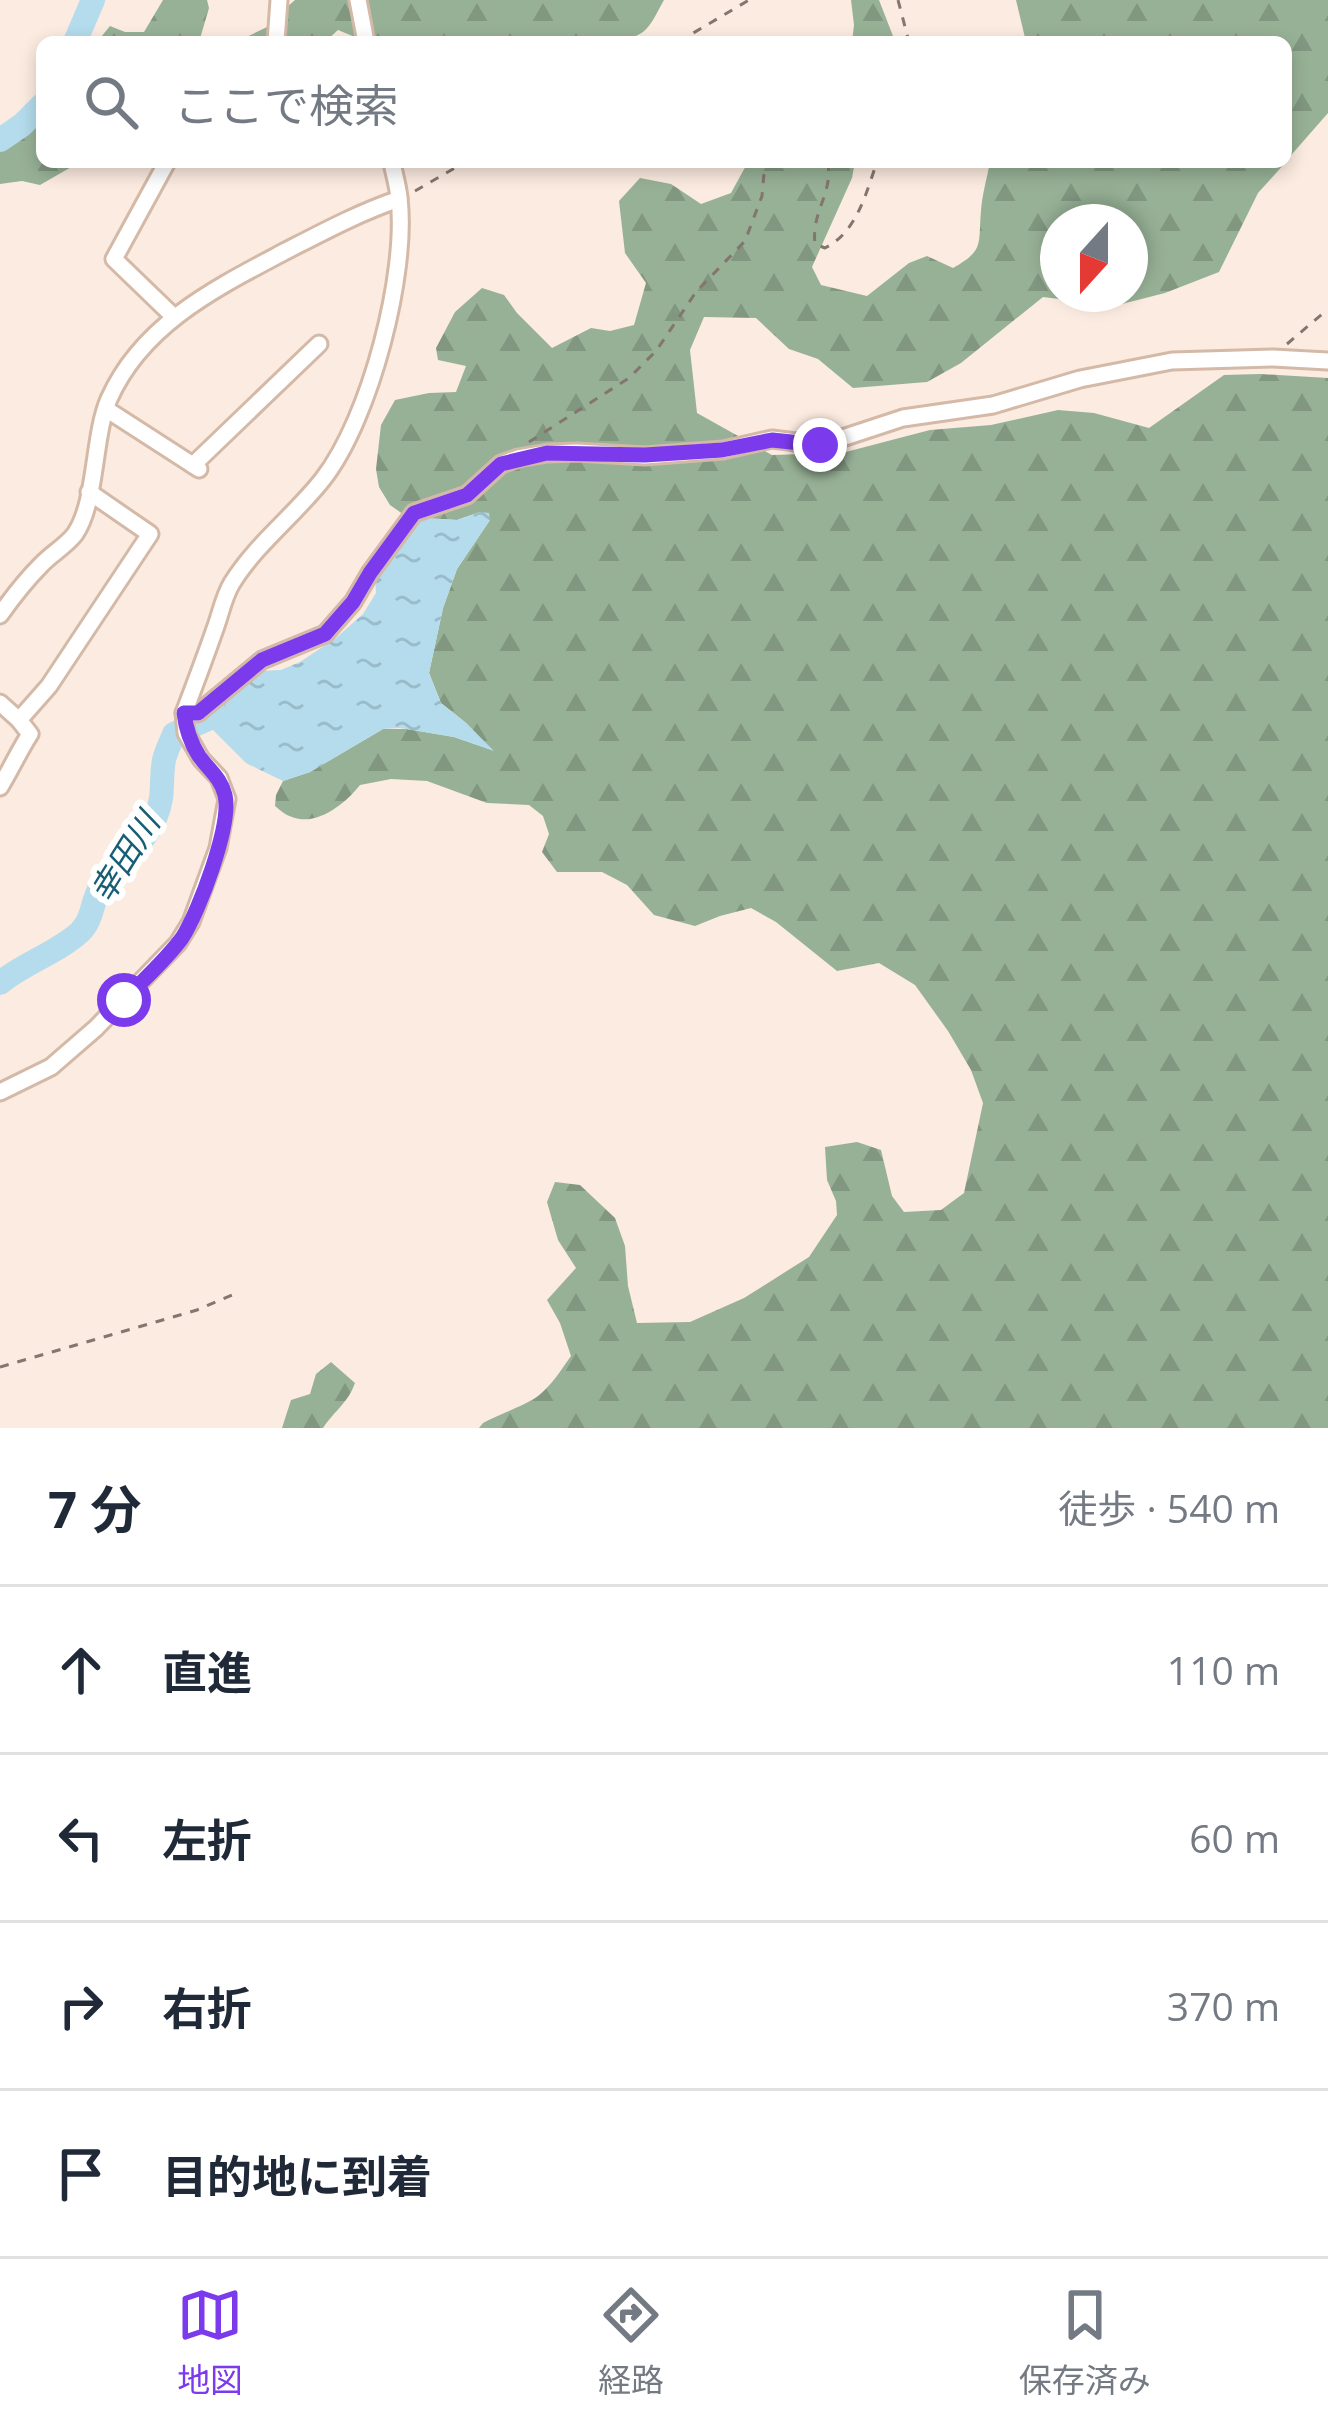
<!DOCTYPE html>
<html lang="ja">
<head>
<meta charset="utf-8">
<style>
	:root { --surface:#fff; --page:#f6f6f7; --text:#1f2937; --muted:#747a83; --line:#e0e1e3; --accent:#7c3aed }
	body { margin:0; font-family:"Open Sans","Noto Sans JP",sans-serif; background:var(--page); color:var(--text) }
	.compass { position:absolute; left:1040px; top:204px; width:108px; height:108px; border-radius:50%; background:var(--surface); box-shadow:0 6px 18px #0003; rotate:201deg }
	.stop { position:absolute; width:36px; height:36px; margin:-27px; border:9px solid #7c3aed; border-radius:50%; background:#fff }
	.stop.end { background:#7c3aed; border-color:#fff; box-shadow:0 3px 12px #0008 }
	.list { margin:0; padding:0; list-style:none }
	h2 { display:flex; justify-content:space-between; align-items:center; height:156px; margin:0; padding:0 48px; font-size:51px }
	h2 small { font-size:39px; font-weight:400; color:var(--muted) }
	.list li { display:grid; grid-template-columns:78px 1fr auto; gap:36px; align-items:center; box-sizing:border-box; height:168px; padding:0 48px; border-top:3px solid var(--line) }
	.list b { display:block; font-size:45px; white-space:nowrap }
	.list em { font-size:39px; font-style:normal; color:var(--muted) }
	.icon { flex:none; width:66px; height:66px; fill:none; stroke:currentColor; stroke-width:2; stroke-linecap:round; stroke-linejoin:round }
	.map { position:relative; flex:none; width:1328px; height:1428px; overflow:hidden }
	.search { position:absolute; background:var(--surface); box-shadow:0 6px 18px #0003; left:36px; right:36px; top:36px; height:132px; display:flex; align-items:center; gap:30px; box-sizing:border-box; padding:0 42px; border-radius:18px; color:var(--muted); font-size:45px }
	.sheet { height:828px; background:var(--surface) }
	nav { display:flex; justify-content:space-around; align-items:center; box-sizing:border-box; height:168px; border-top:3px solid var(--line); background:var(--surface); font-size:33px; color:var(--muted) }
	nav a { display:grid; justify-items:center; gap:6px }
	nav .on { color:var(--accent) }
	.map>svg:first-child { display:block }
</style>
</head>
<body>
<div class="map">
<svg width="1328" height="1428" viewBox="0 0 1328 1428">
	<defs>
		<pattern id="forest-firs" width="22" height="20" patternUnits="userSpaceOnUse" patternTransform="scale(3)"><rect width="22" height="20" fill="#97b196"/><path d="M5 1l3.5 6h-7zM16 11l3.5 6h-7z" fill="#819780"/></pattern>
		<pattern id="water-ripples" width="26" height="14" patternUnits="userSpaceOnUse" patternTransform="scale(3)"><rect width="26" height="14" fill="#b4dcec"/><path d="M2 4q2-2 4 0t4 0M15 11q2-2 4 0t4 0" fill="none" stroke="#9abbc9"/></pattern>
	</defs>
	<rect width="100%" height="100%" fill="#fcebe0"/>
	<g fill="url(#forest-firs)" fill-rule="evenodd">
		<polygon points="163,0 207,0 209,8 199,42 97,42 110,26 125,32 144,32"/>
		<path d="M295 0H664C658 10 652 25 643 32 618 50 546 44 518 37L513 42H367L338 30 325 42H236L288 17 287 7Z"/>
		<polygon points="851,0 879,0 893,36 891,42 852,42 854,25"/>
		<polygon points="1016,0 1328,0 1328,113 1286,161 1286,42 1026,42"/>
		<polygon points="42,117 42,162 80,162 40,185 22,181 0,184 0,148"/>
		<path d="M748 162H855L852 178 812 267 821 285 867 296 909 263 927 256 953 268C985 250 978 244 981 211 982 195 987 178 990 162H1286L1258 193 1219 272 1165 293 1114 306 1043 297 961 363 927 382 853 388 818 359 789 349 756 318 704 317 690 350 697 413 772 455 842 453 930 430 991 425 1058 410 1094 413 1149 428 1224 375 1260 374 1328 378V1428H479L483 1423C498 1415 526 1405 538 1396 552 1385 561 1370 571 1356L560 1323 547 1300 576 1268 558 1240 547 1202 555 1182 580 1185 615 1218 625 1246 628 1286 637 1323 690 1322 744 1298 809 1257 837 1215 836 1201 827 1180 825 1147 857 1142 881 1150 892 1196 904 1212 941 1210 964 1193 983 1103 971 1070 948 1031 915 985 879 963 837 971 776 922 751 908 720 916 695 926 654 915 627 885 602 872H557L542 852 549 834 543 816 529 805 487 803 427 781 391 779 360 785C346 803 317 827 292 817 285 815 280 810 275 806L276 795 283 781 310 772 383 729H407L454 737 492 750 466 723 441 703 429 673 443 608 457 569 490 520 480 512 457 520 423 518 414 522 390 505 379 487 376 469 381 425 395 400 429 393 456 392 466 366 438 360 436 348 455 312 482 288 504 295 517 313 552 348 591 328 610 331 634 325 646 283 625 253 619 201 640 178 671 184 701 204 731 193ZM1058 222H1130V294H1058Z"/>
		<path d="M331 1362 355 1383C348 1403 335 1410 323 1428H282L291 1400 310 1394 316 1374Z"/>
	</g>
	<polygon fill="url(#water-ripples)" points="480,512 489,513 490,520 457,569 443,608 429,673 441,703 466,723 494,751 454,737 400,728 383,729 310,772 283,781 246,763 204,721 208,711 260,671 281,670 300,662 336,638 363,614 376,593 375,574 414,522 423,518 457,520"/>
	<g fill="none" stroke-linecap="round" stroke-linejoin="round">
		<g stroke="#b4dcec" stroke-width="24">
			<polyline points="75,42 93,0"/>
			<polyline points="0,140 22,125 42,105"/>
			<path d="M0 983C24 963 57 953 80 932 93 919 91 905 99 890 116 862 143 848 156 816 165 795 160 781 164 760 166 751 171 742 174 734L217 715"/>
		</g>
		<g stroke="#d4b9a7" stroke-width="21">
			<g id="minor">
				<polyline points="358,0 366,42"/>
				<polyline points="276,42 279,0"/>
				<polyline points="167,162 114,259 173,316"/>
				<polyline points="106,409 199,469"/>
				<polyline points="193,465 319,344"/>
				<path d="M0 615C12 598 26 580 41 565 51 554 66 546 75 534 97 502 93 435 109 399 142 325 214 289 282 253 321 233 358 213 399 199"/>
				<polyline points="0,703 19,720 49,686 150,534 89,492"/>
				<polyline points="184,713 198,713 262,660 325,634 353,602 370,573 414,513 467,495 501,464 518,458 547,453 577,452 645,456 723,450 772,439 821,445 903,418 993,405 1080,379 1172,361 1273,358 1328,361"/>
				<path d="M0 787C11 769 19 751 30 734L19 720"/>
				<path d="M0 1092 51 1067 96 1028 178 943 191 922 218 848 227 799 219 778 201 759 186 733 184 713C195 684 206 655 216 626 221 612 224 596 232 583 256 544 295 515 323 479 370 419 408 273 399 198 398 186 394 174 392 162"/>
			</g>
		</g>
		<g stroke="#83766e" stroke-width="3" stroke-dasharray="9 9" stroke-linecap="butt">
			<polyline points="898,0 909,42"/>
			<polyline points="678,42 749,0"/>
			<path d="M828 162C833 194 811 212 815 244L825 248C857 232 866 193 877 162"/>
			<polyline points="415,191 465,162"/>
			<polyline points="1287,344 1328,309"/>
			<polyline points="529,442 629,378 656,351 696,292 745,241 762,196 765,162"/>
			<polyline points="0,1367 197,1310 232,1295"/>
		</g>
		<use href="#minor" stroke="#fff" stroke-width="15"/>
	</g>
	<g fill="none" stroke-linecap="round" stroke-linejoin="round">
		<path stroke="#7c3aed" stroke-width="15" d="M124 1000C143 980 166 960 182 938 199 912 232 824 225 795 221 778 209 770 199 756 190 742 186 730 184 713H198L262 660 325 634 353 602 370 573 414 513 467 495 501 464 547 453 645 455 722 450 772 440 820 445"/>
	</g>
	<g text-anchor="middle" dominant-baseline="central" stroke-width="12" stroke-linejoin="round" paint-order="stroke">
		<g font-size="33" font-style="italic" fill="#155e75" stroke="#fff">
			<text transform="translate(124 857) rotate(-58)">幸田川</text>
		</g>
	</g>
</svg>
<svg class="compass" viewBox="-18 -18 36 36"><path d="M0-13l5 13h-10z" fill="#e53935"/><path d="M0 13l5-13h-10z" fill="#747a83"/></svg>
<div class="stop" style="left:124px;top:1000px"></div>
<div class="stop end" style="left:820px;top:445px"></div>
<div class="search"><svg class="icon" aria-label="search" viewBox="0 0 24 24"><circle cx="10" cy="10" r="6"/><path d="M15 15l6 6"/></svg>ここで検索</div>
</div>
<section class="sheet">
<h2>7 分<small>徒歩 · 540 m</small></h2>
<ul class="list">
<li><svg class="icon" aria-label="ahead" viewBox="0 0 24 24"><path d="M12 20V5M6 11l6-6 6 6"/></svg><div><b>直進</b></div><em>110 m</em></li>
<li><svg class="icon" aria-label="left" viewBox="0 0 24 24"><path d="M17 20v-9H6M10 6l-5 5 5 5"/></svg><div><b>左折</b></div><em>60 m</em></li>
<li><svg class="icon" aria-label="right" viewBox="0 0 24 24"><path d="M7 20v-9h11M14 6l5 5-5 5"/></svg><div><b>右折</b></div><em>370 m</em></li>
<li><svg class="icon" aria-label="arrive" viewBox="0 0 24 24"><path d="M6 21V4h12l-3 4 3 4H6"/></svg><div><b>目的地に到着</b></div></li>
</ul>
</section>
<nav>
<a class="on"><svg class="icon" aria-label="map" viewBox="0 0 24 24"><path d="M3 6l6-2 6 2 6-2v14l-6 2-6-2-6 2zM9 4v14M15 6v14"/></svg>地図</a>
<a><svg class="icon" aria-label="directions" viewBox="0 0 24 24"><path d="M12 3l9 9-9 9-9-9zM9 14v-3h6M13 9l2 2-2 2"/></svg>経路</a>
<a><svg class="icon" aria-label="saved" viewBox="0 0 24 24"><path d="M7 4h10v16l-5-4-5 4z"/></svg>保存済み</a>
</nav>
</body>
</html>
